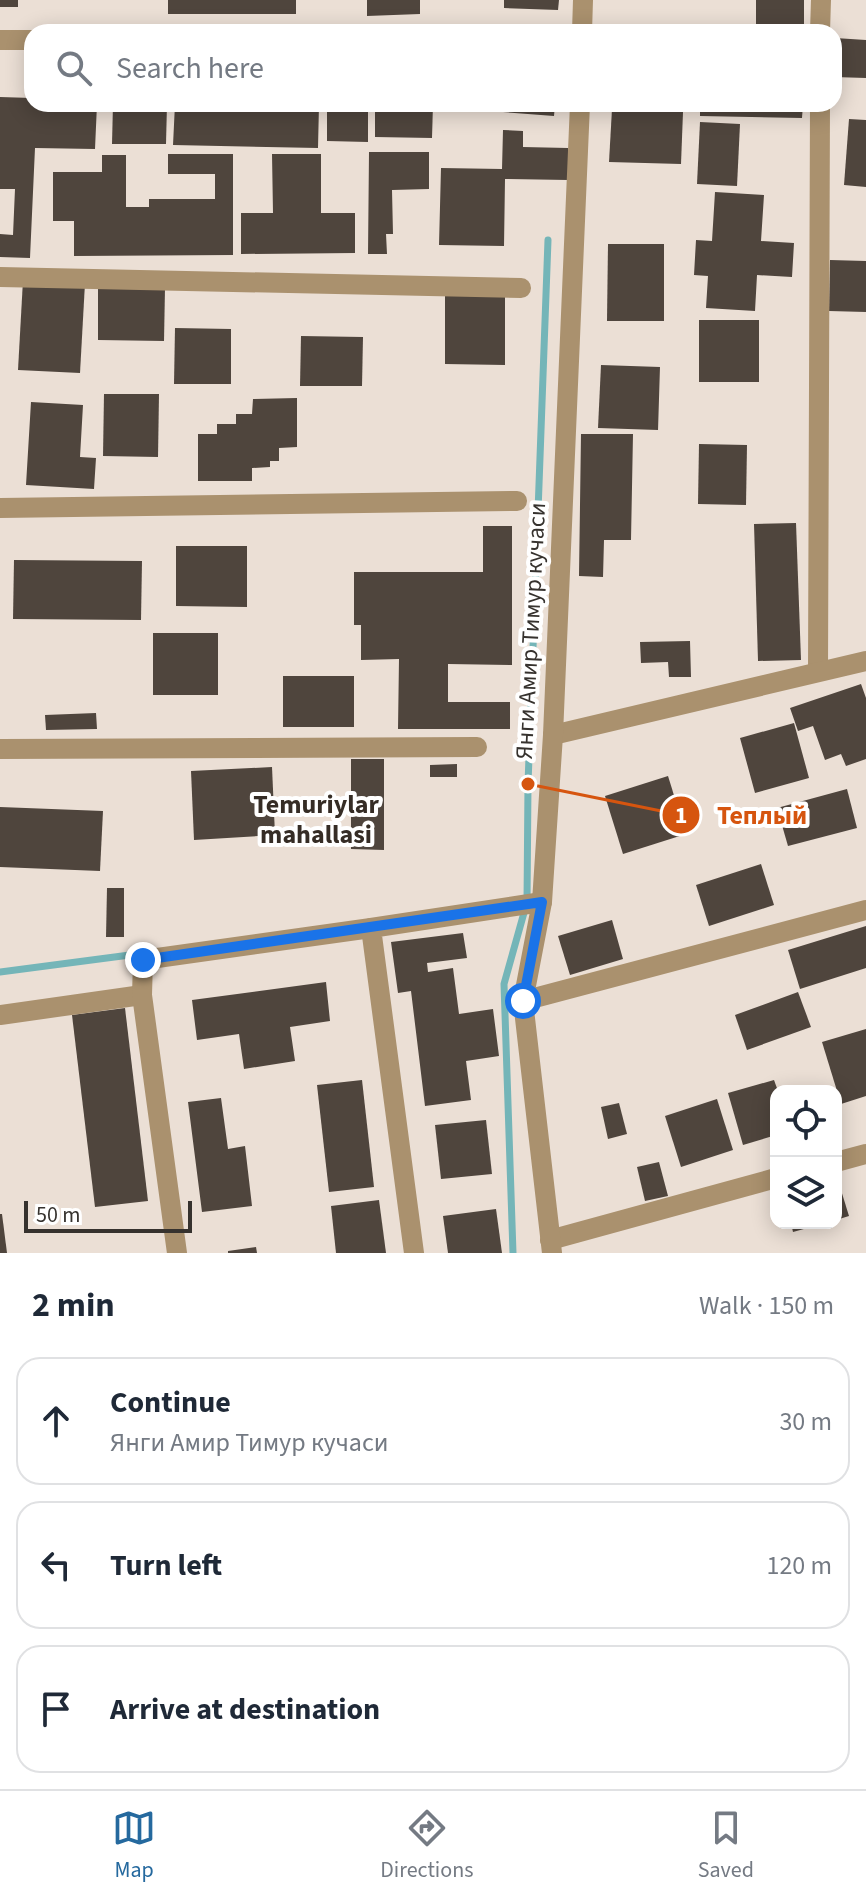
<!DOCTYPE html>
<html lang="en">
<head>
<meta charset="utf-8">
<style>
	:root { --surface:#fff; --page:#f6f6f7; --text:#1f2937; --muted:#747a83; --line:#e0e1e3; --accent:#25699e }
	body { margin:0; font-family:"Source Sans 3",sans-serif; background:var(--page); color:var(--text) }
	.controls { position:absolute; right:24px; bottom:24px; display:grid; overflow:hidden; border-radius:16px; box-shadow:0 4px 20px #0003 }
	.controls button { width:72px; height:72px; display:grid; place-items:center; padding:0; border:0; border-bottom:2px solid var(--line); background:var(--surface); color:var(--text); font:40px sans-serif }
	.scale { position:absolute; left:24px; bottom:20px; width:168px; box-sizing:border-box; padding-left:8px; border:4px solid #36322e; border-top:0; font-size:22px; line-height:28px; white-space:nowrap; color:#36322e; -webkit-text-stroke:6px #fff; paint-order:stroke }
	.stop { position:absolute; width:24px; height:24px; margin:-18px; border:6px solid #1a73e8; border-radius:50%; background:#fff }
	.stop.end { background:#1a73e8; border-color:#fff; box-shadow:0 2px 8px #0008 }
	.list { margin:0; padding:0; list-style:none }
	h2 { display:flex; justify-content:space-between; align-items:center; height:104px; margin:0; padding:0 32px; font-size:34px }
	h2 small { font-size:26px; font-weight:400; color:var(--muted) }
	.list li { display:grid; grid-template-columns:52px 1fr auto; gap:24px; align-items:center; box-sizing:border-box; height:128px; margin:0 16px 16px; padding:0 16px; border:2px solid var(--line); border-radius:24px }
	.list b { display:block; font-size:30px; white-space:nowrap }
	.list p { margin:0; font-size:26px; white-space:nowrap; color:var(--muted) }
	.list em { font-size:26px; font-style:normal; color:var(--muted) }
	.icon { flex:none; width:44px; height:44px; fill:none; stroke:currentColor; stroke-width:2; stroke-linecap:round; stroke-linejoin:round }
	.map { position:relative; flex:none; width:866px; height:1253px; overflow:hidden }
	.search { position:absolute; background:var(--surface); box-shadow:0 4px 20px #0003; left:24px; right:24px; top:24px; height:88px; display:flex; align-items:center; gap:20px; box-sizing:border-box; padding:0 28px; border-radius:24px; color:var(--muted); font-size:30px }
	.sheet { height:536px; background:var(--surface) }
	nav { display:flex; justify-content:space-around; align-items:center; box-sizing:border-box; height:112px; border-top:2px solid var(--line); background:var(--surface); font-size:22px; color:var(--muted) }
	nav a { display:grid; justify-items:center; gap:4px }
	nav .on { color:var(--accent) }
	.map>svg:first-child { display:block }
</style>
</head>
<body>
<div class="map">
<svg width="866" height="1253" viewBox="0 0 866 1253">
	<rect width="100%" height="100%" fill="#ebdfd5"/>
	<g fill="none" stroke-linecap="round" stroke-linejoin="round">
		<g stroke="#74b5b8" stroke-width="7">
			<polyline points="0,972 145,953"/>
			<polyline points="513,1253 504,984 527,902 528,784 548,240"/>
		</g>
	</g>
	<g fill="#4f453d">
		<rect x="0" y="0" width="18" height="7"/>
		<rect x="168" y="0" width="128" height="14"/>
		<polygon points="367,0 420,0 420,14 367,16"/>
		<polygon points="504,0 559,0 558,10 504,8"/>
		<rect x="756" y="0" width="48" height="25"/>
		<polygon points="835,38 866,40 866,78 834,77"/>
		<polygon points="0,97 32,98 32,104 97,104 95,149 35,148 30,258 0,257 0,234 13,235 15,189 0,189"/>
		<polygon points="113,104 167,104 166,144 112,144"/>
		<polygon points="175,104 236,104 236,109 289,110 290,104 319,104 318,148 173,145"/>
		<polygon points="327,104 368,104 368,142 327,141"/>
		<polygon points="375,104 433,104 432,138 375,137"/>
		<polygon points="504,104 555,104 554,116 503,112"/>
		<polygon points="700,104 803,104 802,118 700,116"/>
		<polygon points="612,109 683,112 681,164 609,162"/>
		<polygon points="849,119 866,120 866,187 844,185"/>
		<polygon points="700,122 740,124 737,186 697,184"/>
		<polygon points="503,130 523,131 523,147 568,148 568,180 505,179 504,246 439,245 441,168 502,169"/>
		<polygon points="369,152 429,152 429,189 392,190 393,234 386,234 387,254 368,254"/>
		<polygon points="168,154 233,154 233,255 74,256 74,221 53,221 53,172 102,172 102,155 126,155 126,207 149,207 149,199 215,199 215,174 168,174"/>
		<polygon points="272,154 321,154 321,213 355,213 355,253 241,254 241,213 273,213"/>
		<polygon points="715,192 764,195 761,241 794,243 792,277 757,275 755,311 706,308 708,276 694,275 696,240 712,241"/>
		<polygon points="608,244 664,244 664,321 607,321"/>
		<polygon points="830,260 866,261 866,312 829,311"/>
		<polygon points="23,280 85,283 80,373 18,370"/>
		<polygon points="98,287 165,288 164,341 98,340"/>
		<polygon points="445,293 505,293 505,365 445,364"/>
		<rect x="699" y="320" width="60" height="62"/>
		<polygon points="175,328 231,329 231,384 174,384"/>
		<polygon points="301,336 363,337 362,386 300,386"/>
		<polygon points="601,365 660,367 658,430 598,428"/>
		<polygon points="104,394 159,394 158,457 103,456"/>
		<polygon points="297,398 297,447 279,448 279,461 270,461 270,467 252,468 252,481 198,481 198,434 217,434 217,424 236,424 236,414 252,414 253,399"/>
		<polygon points="31,402 83,405 80,457 96,458 94,489 26,485"/>
		<polygon points="581,434 633,434 631,540 604,540 603,577 579,576"/>
		<polygon points="699,444 747,445 746,505 698,504"/>
		<polygon points="796,523 801,660 758,661 754,524"/>
		<polygon points="483,526 512,526 512,665 448,664 448,702 510,702 510,729 398,729 399,659 361,660 361,625 354,625 354,572 483,572"/>
		<polygon points="176,546 247,546 247,607 176,606"/>
		<polygon points="14,560 142,561 141,620 13,619"/>
		<rect x="153" y="633" width="65" height="62"/>
		<polygon points="690,641 691,677 669,677 668,662 641,663 640,642"/>
		<rect x="283" y="676" width="71" height="51"/>
		<polygon points="861,684 866,698 866,759 846,766 841,754 825,760 813,726 798,731 790,708"/>
		<polygon points="96,713 97,729 46,730 45,715"/>
		<polygon points="794,723 809,778 755,793 740,738"/>
		<polygon points="351,759 384,759 384,850 351,849"/>
		<polygon points="457,764 457,777 430,777 430,765"/>
		<polygon points="272,767 275,835 194,840 191,771"/>
		<polygon points="668,776 686,834 623,854 605,796"/>
		<polygon points="847,789 857,828 788,846 777,808"/>
		<polygon points="0,807 103,811 100,871 0,867"/>
		<polygon points="761,864 774,905 709,926 696,885"/>
		<polygon points="107,888 124,888 124,937 106,937"/>
		<polygon points="612,920 623,959 570,975 558,936"/>
		<polygon points="866,926 866,968 800,989 788,950"/>
		<polygon points="463,933 467,958 427,963 428,972 453,968 459,1014 493,1009 499,1056 466,1061 471,1100 425,1106 411,991 398,993 391,942"/>
		<polygon points="326,982 330,1021 290,1027 295,1061 244,1069 239,1034 197,1040 192,1000"/>
		<polygon points="798,992 811,1027 747,1050 735,1015"/>
		<polygon points="125,1008 148,1201 95,1207 72,1015"/>
		<polygon points="866,1029 866,1096 841,1104 822,1042"/>
		<polygon points="362,1080 374,1187 329,1192 317,1085"/>
		<polygon points="774,1080 778,1091 776,1135 743,1145 728,1093"/>
		<polygon points="221,1098 228,1149 245,1146 252,1206 202,1212 188,1102"/>
		<polygon points="717,1099 733,1150 681,1167 665,1116"/>
		<polygon points="619,1103 627,1134 608,1139 601,1107"/>
		<polygon points="486,1120 492,1174 441,1179 435,1125"/>
		<polygon points="659,1162 668,1196 645,1201 637,1167"/>
		<polygon points="836,1174 849,1216 836,1220"/>
		<polygon points="379,1200 386,1253 336,1253 331,1206"/>
		<polygon points="496,1209 502,1253 448,1253 443,1216"/>
		<polygon points="0,1214 2,1214 7,1253 0,1253"/>
		<polygon points="791,1223 822,1223 822,1224 793,1232"/>
		<polygon points="256,1247 257,1253 228,1253 228,1251"/>
	</g>
	<g fill="none" stroke-linecap="round" stroke-linejoin="round">
		<g stroke="#aa916e" stroke-width="20">
			<polyline points="582,32 583,0"/>
			<polyline points="820,32 821,0"/>
			<polyline points="0,40 32,40"/>
			<polyline points="0,277 521,288"/>
			<polyline points="0,508 517,501"/>
			<polyline points="818,671 820,104"/>
			<polyline points="553,735 866,661"/>
			<polyline points="0,749 477,747"/>
			<polyline points="523,1001 866,910"/>
			<polyline points="0,1015 142,995"/>
			<polyline points="836,1162 866,1154"/>
			<polyline points="550,1240 776,1178"/>
			<polyline points="177,1253 142,995 143,960 371,928"/>
			<polyline points="414,1253 371,928 542,902"/>
			<polyline points="552,1253 523,1001 542,902 553,735 580,104"/>
		</g>
	</g>
	<g fill="none" stroke-linecap="round" stroke-linejoin="round">
		<polyline stroke="#1a73e8" stroke-width="10" points="143,960 542,902 523,1001"/>
	</g>
	<g text-anchor="middle" dominant-baseline="central" stroke-width="8" stroke-linejoin="round" paint-order="stroke">
		<g font-size="24" fill="#36322e" stroke="#fff">
			<text transform="translate(531 631) rotate(-87)">Янги Амир Тимур кучаси</text>
		</g>
		<g font-size="26" font-weight="bold" fill="#352c25" stroke="#fff">
			<text x="316" y="804">Temuriylar<tspan x="316" dy="30">mahallasi</tspan></text>
		</g>
	</g>
	<path fill="none" stroke="#d6550f" stroke-width="3" d="M528 784L681 815"/>
	<g fill="#d6550f" stroke="#fff" stroke-width="3">
		<circle cx="528" cy="784" r="8"/>
		<circle cx="681" cy="815" r="20"/>
	</g>
	<g font-size="24" text-anchor="middle" font-weight="bold" fill="#fff">
		<text x="681" y="823">1</text>
	</g>
	<g font-size="26" text-anchor="middle" font-weight="bold" fill="#d6550f" stroke="#fff" stroke-width="8" stroke-linejoin="round" paint-order="stroke">
		<text x="762" y="824">Теплый</text>
	</g>
</svg>
<div class="controls">
<button><svg class="icon" aria-label="locate" viewBox="0 0 24 24"><circle cx="12" cy="12" r="6"/><path d="M12 2v4M12 18v4M2 12h4M18 12h4"/></svg></button>
<button><svg class="icon" aria-label="layers" viewBox="0 0 24 24"><path d="M12 4l9 5-9 5-9-5zM3 14l9 5 9-5"/></svg></button>
</div>
<div class="scale">50 m</div>
<div class="stop" style="left:523px;top:1001px"></div>
<div class="stop end" style="left:143px;top:960px"></div>
<div class="search"><svg class="icon" aria-label="search" viewBox="0 0 24 24"><circle cx="10" cy="10" r="6"/><path d="M15 15l6 6"/></svg>Search here</div>
</div>
<section class="sheet">
<h2>2 min<small>Walk · 150 m</small></h2>
<ul class="list">
<li><svg class="icon" aria-label="ahead" viewBox="0 0 24 24"><path d="M12 20V5M6 11l6-6 6 6"/></svg><div><b>Continue</b><p>Янги Амир Тимур кучаси</p></div><em>30 m</em></li>
<li><svg class="icon" aria-label="left" viewBox="0 0 24 24"><path d="M17 20v-9H6M10 6l-5 5 5 5"/></svg><div><b>Turn left</b></div><em>120 m</em></li>
<li><svg class="icon" aria-label="arrive" viewBox="0 0 24 24"><path d="M6 21V4h12l-3 4 3 4H6"/></svg><div><b>Arrive at destination</b></div></li>
</ul>
</section>
<nav>
<a class="on"><svg class="icon" aria-label="map" viewBox="0 0 24 24"><path d="M3 6l6-2 6 2 6-2v14l-6 2-6-2-6 2zM9 4v14M15 6v14"/></svg>Map</a>
<a><svg class="icon" aria-label="directions" viewBox="0 0 24 24"><path d="M12 3l9 9-9 9-9-9zM9 14v-3h6M13 9l2 2-2 2"/></svg>Directions</a>
<a><svg class="icon" aria-label="saved" viewBox="0 0 24 24"><path d="M7 4h10v16l-5-4-5 4z"/></svg>Saved</a>
</nav>
</body>
</html>
